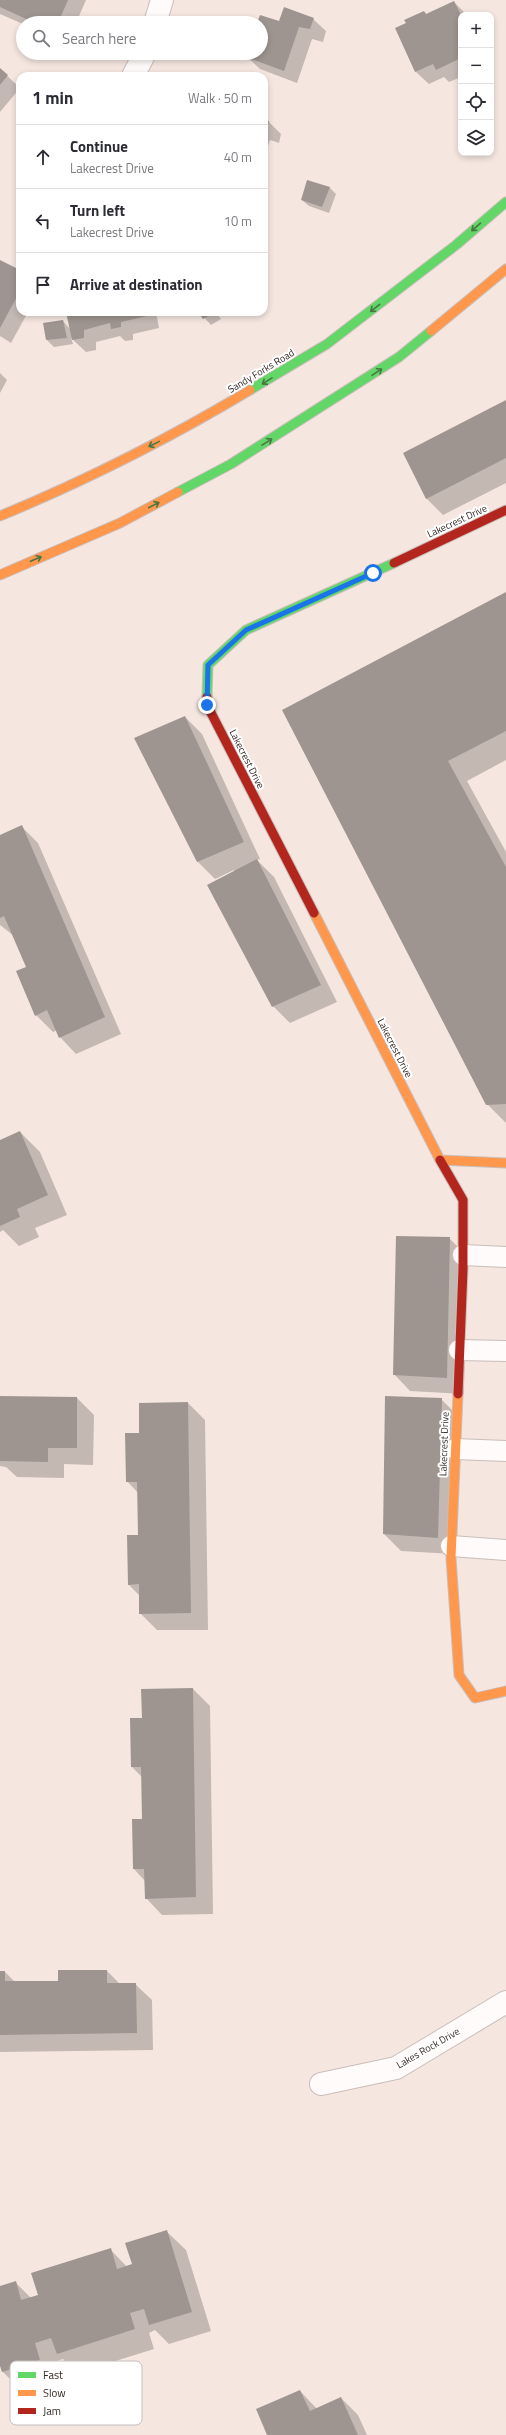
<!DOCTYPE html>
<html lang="en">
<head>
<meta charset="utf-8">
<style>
	:root { --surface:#fff; --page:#f7f7f7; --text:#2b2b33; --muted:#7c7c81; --line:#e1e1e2 }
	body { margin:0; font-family:"Titillium Web",sans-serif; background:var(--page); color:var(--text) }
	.controls { position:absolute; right:12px; top:12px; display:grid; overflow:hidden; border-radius:8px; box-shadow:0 2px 6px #0003 }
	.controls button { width:36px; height:36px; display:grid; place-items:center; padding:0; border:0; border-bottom:1px solid var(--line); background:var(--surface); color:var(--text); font:20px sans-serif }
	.stop { position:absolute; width:12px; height:12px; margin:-9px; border:3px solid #1a73e8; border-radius:50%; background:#fff }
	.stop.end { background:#1a73e8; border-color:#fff; box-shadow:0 1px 4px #0008 }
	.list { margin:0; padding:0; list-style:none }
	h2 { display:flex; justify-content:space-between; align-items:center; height:52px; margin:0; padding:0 16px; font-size:17px }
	h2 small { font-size:13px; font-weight:400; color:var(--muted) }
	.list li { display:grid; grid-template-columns:26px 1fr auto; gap:12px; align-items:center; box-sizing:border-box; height:64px; padding:0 16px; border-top:1px solid var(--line) }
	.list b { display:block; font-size:15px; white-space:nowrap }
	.list p { margin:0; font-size:13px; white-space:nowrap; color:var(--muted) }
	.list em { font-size:13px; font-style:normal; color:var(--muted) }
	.icon { flex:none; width:22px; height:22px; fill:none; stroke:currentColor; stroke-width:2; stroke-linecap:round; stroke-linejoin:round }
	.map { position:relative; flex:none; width:506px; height:2435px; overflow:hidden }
	.search { position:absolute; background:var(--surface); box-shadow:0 2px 6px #0003; left:16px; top:16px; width:252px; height:44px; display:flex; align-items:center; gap:10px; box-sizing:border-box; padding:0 14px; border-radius:22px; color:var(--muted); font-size:15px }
	.panel { position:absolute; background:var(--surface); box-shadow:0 2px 6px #0003; left:16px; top:72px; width:252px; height:244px; border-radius:12px }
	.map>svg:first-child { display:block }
</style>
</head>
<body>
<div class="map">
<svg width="506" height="2435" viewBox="0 0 506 2435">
	<rect width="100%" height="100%" fill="#f5e6e0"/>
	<g fill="#0003">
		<polygon points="0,0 86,0 76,23 23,24 0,14"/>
		<polygon points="454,2 467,15 461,15 461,77 449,82 444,77 429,84 416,72 397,29"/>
		<polygon points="313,19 326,31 323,42 312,39 297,83 260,69 247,57 248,53 261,53 261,23 258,23"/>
		<polygon points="0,69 20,88 0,112"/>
		<polygon points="264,120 269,122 281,134 279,143 270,140 264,158"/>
		<polygon points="329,187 336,194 329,213 309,206 302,200"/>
		<polygon points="0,261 20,272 20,312 28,312 11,343 0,336"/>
		<polygon points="67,312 156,312 159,328 133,334 133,340 125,341 120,336 96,342 96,350 86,352 71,338 73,344 54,347 47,340 63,321 71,330"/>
		<polygon points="199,312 216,312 221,319 211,325"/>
		<polygon points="0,373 7,380 0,393"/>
		<polygon points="506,401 506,483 443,515 426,498"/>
		<polygon points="506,593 506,760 467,781 506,852 506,1123 487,1104 283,711"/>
		<polygon points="185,717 202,734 260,859 257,860 274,877 337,1002 290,1023 273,1006 234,870 215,879 198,862 135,739"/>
		<polygon points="21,826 38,843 121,1034 76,1054 60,1037 57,1030 53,1032 36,1015 27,967 14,936 0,925 0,836"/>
		<polygon points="20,1132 40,1152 67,1215 35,1228 39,1237 19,1246 3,1230 0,1232 0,1141"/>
		<polygon points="449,1238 466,1255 464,1394 410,1391 394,1374"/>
		<polygon points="0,1397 77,1398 94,1415 93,1465 64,1464 64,1478 17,1477 6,1467 0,1466"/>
		<polygon points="441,1399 458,1416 454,1554 401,1551 384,1534"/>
		<polygon points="188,1403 205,1420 208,1630 157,1630 140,1613 140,1596 129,1585 139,1536 138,1493 127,1481"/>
		<polygon points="193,1689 210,1706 213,1914 162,1915 146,1898 145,1881 134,1869 143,1820 142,1777 132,1767 143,1719"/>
		<polygon points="107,1971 120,1984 135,1984 152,2000 153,2050 0,2052 0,1972 5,1972 15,1982 59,1982"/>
		<polygon points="166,2231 186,2250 211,2331 169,2344 155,2330 149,2333 154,2349 77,2373 63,2359 54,2362 59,2380 22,2391 3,2372 0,2363 0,2287 15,2282 31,2298 39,2295 110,2249 127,2267 133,2265"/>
		<polygon points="300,2391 317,2409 341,2398 358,2415 367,2435 268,2435"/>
	</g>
	<g fill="#9f9590">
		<polygon points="0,0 68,0 58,23 35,23 0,7"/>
		<polygon points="454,1 461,15 461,58 436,70 433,64 415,72 395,28 406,23 404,20 424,11 426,14"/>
		<polygon points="284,7 314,18 310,29 299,27 284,71 246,57 247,53 261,53 261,23 257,23 260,15 279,21"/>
		<polygon points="0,68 8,75 0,85"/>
		<polygon points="264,119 269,121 266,131 264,130"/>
		<polygon points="307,180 330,187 322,207 301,200"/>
		<polygon points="0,260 20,270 20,291 0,328"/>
		<polygon points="66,312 146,312 147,316 121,322 121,327 111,329 110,323 84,330 84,338 72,340"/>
		<polygon points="198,312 215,312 203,319"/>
		<polygon points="63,320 67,338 46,340 43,323"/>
		<polygon points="506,400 506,458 426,499 403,453"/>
		<polygon points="506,592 506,731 448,761 506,867 506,1104 486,1105 282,710"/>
		<polygon points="185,716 244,842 197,862 134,738"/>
		<polygon points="22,825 105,1017 59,1038 47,1010 35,1016 16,971 26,967 4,916 0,918 0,835"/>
		<polygon points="257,859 321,985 272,1007 207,885"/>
		<polygon points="20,1131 48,1195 17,1209 20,1217 0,1226 0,1140"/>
		<polygon points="396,1236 450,1237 447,1378 393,1375"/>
		<polygon points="0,1396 77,1397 77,1448 48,1448 48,1462 0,1461"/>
		<polygon points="385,1396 442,1398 438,1538 383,1534"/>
		<polygon points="188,1402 191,1613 139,1614 139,1584 128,1585 127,1535 138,1535 137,1482 126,1482 125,1433 139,1433 139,1403"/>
		<polygon points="193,1688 196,1897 145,1899 144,1869 133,1869 132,1819 142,1819 141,1767 131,1767 130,1718 142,1718 141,1689"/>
		<polygon points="58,1970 107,1970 107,1983 136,1983 137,2033 0,2035 0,1971 5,1971 5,1981 58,1981"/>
		<polygon points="167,2230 192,2312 149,2325 144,2309 130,2313 135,2329 57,2354 51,2338 35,2343 40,2360 2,2372 0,2366 0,2286 16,2281 21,2300 38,2295 31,2273 111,2248 117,2269 132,2264 125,2243"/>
		<polygon points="300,2390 310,2411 341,2397 358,2435 267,2435 256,2409"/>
	</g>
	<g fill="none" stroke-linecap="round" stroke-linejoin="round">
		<g stroke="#cabeb9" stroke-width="22">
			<g id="lane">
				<polyline points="463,1255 506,1257"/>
				<polyline points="459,1350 506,1351"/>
				<polyline points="455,1449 506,1451"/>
				<polyline points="451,1546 506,1550"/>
			</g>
		</g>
		<g stroke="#cabeb9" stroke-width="24">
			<g id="street">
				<polyline points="155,23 162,0"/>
				<polyline points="133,76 145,53"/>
				<polyline points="321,2084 396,2068 506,2002"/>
			</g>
		</g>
		<g stroke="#cabeb9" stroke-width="11">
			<g id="fast">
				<polyline points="250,390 327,344 456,245 506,202"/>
				<polyline points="178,492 231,464 399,357 431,331"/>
				<polyline points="207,697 208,665 246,630 394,563"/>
			</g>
		</g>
		<g stroke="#cabeb9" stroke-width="11">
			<g id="slow">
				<polyline points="431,331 506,269"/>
				<path d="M0 516C87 480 170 438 250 390"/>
				<polyline points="0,575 120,523 178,492"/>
				<polyline points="314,913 440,1160 506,1163"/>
				<polyline points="458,1394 451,1558 459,1675 475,1698 506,1691"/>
			</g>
		</g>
		<g stroke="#cabeb9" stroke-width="11">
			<g id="jam">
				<polyline points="394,563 506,510"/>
				<polyline points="207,697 207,705 314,913"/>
				<polyline points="440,1160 463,1200 463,1269 458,1394"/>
			</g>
		</g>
		<use href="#lane" stroke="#fefbfa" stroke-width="20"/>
		<use href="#street" stroke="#fefbfa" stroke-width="22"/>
		<use href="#fast" stroke="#63d668" stroke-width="9"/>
		<use href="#slow" stroke="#ff974d" stroke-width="9"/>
		<use href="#jam" stroke="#b3261e" stroke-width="9"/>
	</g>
	<defs><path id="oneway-shaft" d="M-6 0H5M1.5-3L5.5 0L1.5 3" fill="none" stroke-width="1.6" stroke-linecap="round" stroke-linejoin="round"/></defs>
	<g stroke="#497743">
		<use href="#oneway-shaft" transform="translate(476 227) rotate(139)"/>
		<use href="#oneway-shaft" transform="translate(375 308) rotate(142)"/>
		<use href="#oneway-shaft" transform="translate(377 372) rotate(-34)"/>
		<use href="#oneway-shaft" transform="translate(267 381) rotate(148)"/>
		<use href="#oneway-shaft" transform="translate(267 442) rotate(-32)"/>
		<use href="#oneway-shaft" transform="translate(154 444) rotate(154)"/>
		<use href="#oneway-shaft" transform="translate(154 505) rotate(-28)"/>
		<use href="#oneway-shaft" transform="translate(36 559) rotate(-23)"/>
	</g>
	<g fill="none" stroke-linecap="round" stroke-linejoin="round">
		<polyline stroke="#1a73e8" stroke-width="5" points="207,705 208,665 246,630 373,573"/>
	</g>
	<g text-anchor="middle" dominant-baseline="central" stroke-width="4" stroke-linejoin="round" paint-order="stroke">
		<g font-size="10" fill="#332925" stroke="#fff">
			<text transform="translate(261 371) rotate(-31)">Sandy Forks Road</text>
			<text transform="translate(457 521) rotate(-25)">Lakecrest Drive</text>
			<text transform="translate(247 759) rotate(63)">Lakecrest Drive</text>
			<text transform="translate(395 1048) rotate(63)">Lakecrest Drive</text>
			<text transform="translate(444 1444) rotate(-88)">Lakecrest Drive</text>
			<text transform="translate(428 2048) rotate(-30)">Lakes Rock Drive</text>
		</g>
	</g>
	<rect x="10" y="2361" width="132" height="64" rx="6" fill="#fff" stroke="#c2bfbe" stroke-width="1"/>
	<rect x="18" y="2372" width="18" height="6" fill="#63d668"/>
	<rect x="18" y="2390" width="18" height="6" fill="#ff974d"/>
	<rect x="18" y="2408" width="18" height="6" fill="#b3261e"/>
	<g font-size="11" fill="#332925">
		<text x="43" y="2379">Fast</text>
		<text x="43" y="2397">Slow</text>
		<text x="43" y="2415">Jam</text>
	</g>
</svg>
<div class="controls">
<button>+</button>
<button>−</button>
<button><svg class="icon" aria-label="locate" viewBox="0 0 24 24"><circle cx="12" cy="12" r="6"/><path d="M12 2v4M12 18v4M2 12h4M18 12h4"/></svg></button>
<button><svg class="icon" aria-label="layers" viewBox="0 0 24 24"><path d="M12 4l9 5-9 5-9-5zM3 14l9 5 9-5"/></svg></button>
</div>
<div class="stop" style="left:373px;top:573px"></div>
<div class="stop end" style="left:207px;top:705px"></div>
<div class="search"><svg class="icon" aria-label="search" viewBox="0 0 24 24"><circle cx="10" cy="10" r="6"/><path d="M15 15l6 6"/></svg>Search here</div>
<section class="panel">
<h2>1 min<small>Walk · 50 m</small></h2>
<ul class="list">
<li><svg class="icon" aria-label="ahead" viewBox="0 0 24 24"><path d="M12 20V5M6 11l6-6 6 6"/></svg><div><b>Continue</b><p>Lakecrest Drive</p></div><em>40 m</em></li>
<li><svg class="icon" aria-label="left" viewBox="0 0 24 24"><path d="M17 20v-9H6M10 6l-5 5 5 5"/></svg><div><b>Turn left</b><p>Lakecrest Drive</p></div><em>10 m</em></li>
<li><svg class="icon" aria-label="arrive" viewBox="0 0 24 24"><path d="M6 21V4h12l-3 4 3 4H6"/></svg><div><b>Arrive at destination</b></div></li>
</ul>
</section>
</div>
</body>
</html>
